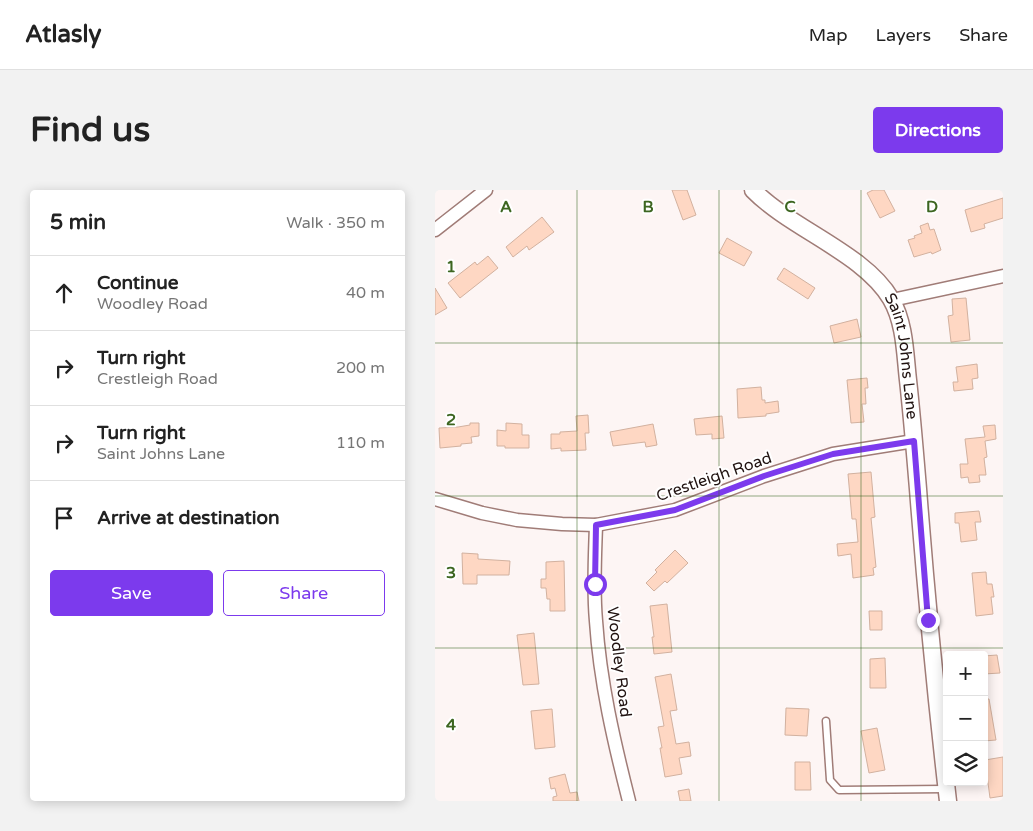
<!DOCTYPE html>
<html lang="en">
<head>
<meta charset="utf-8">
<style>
	:root { --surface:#fff; --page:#f2f2f2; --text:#222; --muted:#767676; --line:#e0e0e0; --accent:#7c3aed }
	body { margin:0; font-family:"Varela Round",sans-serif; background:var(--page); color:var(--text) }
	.controls { position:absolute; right:15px; bottom:15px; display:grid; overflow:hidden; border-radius:5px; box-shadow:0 2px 12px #0003 }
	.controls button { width:45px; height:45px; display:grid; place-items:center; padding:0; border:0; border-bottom:1px solid var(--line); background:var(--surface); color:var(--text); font:25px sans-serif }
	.stop { position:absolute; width:15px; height:15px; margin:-11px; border:4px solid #7c3aed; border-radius:50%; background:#fff }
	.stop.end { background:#7c3aed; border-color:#fff; box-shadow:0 1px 5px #0008 }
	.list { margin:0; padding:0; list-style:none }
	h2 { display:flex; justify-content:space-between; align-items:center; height:65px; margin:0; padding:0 20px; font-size:21px }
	h2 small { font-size:16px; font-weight:400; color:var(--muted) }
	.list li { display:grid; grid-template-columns:32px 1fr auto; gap:15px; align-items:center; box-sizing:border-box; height:75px; padding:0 20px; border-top:1px solid var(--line) }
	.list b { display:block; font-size:19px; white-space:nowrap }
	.list p { margin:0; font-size:16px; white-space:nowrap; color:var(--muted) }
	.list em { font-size:16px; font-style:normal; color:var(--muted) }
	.actions { display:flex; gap:10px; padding:15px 20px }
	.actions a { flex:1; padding:11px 0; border:1px solid var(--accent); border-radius:5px; text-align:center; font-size:18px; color:var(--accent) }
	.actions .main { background:var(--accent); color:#fff }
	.icon { flex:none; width:28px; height:28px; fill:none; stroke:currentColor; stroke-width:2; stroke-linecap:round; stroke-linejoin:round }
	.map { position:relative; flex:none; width:568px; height:611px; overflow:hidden; border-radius:5px }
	header { display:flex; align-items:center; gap:30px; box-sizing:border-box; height:70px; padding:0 25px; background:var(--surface); border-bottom:1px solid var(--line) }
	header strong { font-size:24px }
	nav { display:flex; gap:28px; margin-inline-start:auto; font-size:18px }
	.intro { display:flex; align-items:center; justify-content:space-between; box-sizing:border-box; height:120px; padding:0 30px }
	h1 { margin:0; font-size:35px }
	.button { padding:12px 22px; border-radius:5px; background:var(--accent); color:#fff; font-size:18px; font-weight:700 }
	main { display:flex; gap:30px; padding:0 30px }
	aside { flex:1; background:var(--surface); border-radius:5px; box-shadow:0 2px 12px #0003 }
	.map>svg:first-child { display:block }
</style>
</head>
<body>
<header>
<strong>Atlasly</strong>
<nav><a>Map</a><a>Layers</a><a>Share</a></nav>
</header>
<div class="intro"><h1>Find us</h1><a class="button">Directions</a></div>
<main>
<aside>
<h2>5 min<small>Walk · 350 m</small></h2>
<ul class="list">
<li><svg class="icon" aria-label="ahead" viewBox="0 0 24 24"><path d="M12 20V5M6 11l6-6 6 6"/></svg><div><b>Continue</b><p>Woodley Road</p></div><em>40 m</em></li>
<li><svg class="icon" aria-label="right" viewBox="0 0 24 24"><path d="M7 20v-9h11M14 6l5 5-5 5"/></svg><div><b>Turn right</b><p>Crestleigh Road</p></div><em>200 m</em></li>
<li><svg class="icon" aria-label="right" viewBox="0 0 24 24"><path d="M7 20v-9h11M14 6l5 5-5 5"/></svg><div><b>Turn right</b><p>Saint Johns Lane</p></div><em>110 m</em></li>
<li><svg class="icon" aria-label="arrive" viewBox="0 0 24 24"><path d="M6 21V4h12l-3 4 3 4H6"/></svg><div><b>Arrive at destination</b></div></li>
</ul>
<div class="actions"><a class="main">Save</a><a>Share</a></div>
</aside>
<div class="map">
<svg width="568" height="611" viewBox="0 0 568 611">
	<rect width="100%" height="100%" fill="#fdf5f4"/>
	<g fill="#fed7c3" stroke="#d2b19f">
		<polygon points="237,0 252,0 261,25 248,30"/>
		<polygon points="438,0 449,0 460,21 445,28 432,3"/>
		<polygon points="568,8 568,28 549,34 550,38 536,42 530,20"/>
		<polygon points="107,27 119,42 94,60 92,56 78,67 71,57"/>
		<polygon points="493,33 495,40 499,39 506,60 497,64 496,62 479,67 473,50 480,48 479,46 487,43 485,36"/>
		<polygon points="292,48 317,62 309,76 284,63"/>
		<polygon points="53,66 63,78 25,108 13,93 40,72 42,75"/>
		<polygon points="349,78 380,98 373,109 342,89"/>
		<polygon points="0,98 12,118 0,125"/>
		<polygon points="531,108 535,150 516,152 513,126 518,125 517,109"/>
		<polygon points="422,129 426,147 399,153 395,136"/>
		<polygon points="542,174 543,188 537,189 538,199 519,201 518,192 523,192 521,177"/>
		<polygon points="432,188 433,198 430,198 431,214 427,214 429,232 416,233 412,190"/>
		<polygon points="326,197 327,210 330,210 330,213 343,211 344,222 331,224 331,226 303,228 302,199"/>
		<polygon points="153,225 154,243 150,243 151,260 126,261 126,258 116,259 116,244 125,244 125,242 142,241 141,226"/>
		<polygon points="287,226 289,248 277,249 277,244 261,245 259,229"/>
		<polygon points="35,233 44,233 44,246 36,247 37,253 26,254 26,256 5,258 4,238 23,237 35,235"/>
		<polygon points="71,233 87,234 87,245 94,245 94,258 70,258 70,256 62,256 62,240 71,241"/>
		<polygon points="218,234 222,255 211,257 210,252 178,256 175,242"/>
		<polygon points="560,235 561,249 550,251 552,267 549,268 551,285 544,285 545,292 534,293 533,287 526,288 525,274 533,274 530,249 550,247 548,236"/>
		<polygon points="436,282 440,327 436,328 441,377 438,378 439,385 418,388 416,364 403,366 402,354 423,352 421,329 417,329 413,284"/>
		<polygon points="544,321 546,332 540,332 542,350 526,352 524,333 520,333 520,323"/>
		<polygon points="240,360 253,373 232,393 230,391 219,401 211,393 222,382 220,380"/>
		<polygon points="27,363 43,364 43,369 75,371 74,385 42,385 42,394 28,394"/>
		<polygon points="129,371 130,421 115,421 115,409 112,409 111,398 106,398 106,389 111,389 111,372"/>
		<polygon points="551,382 552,394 557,394 559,407 556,407 558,424 541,426 537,383"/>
		<polygon points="232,414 237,462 219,464 217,447 219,447 215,416"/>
		<polygon points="434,421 447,421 447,440 435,440"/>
		<polygon points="99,443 104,494 88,495 82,445"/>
		<polygon points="562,465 565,483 549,484 549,466"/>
		<polygon points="450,468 451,498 435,498 435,469"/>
		<polygon points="236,484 242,520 235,521 241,554 254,552 256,566 244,568 247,584 230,587 225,558 227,558 223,537 229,536 220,487"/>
		<polygon points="549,509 554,509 561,550 549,551"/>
		<polygon points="351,518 374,519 372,546 350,545"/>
		<polygon points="117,519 120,557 100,559 96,521"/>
		<polygon points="442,538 450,580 434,583 426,541"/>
		<polygon points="568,567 568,606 555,608 550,570"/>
		<polygon points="360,572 375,572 376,600 360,600"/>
		<polygon points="130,584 135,603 142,602 144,611 118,611 118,607 122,606 120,598 116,599 114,588"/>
		<polygon points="254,599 256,611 245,611 243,601"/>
	</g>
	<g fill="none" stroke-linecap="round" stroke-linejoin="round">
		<g stroke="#a07c77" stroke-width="9">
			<polyline id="service" points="391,531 395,590 404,600 510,599"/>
		</g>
		<g stroke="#a07c77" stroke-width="15">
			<g id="minor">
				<polyline points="0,40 51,0"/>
				<polyline points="457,110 568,86"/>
				<polyline points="0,309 47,323 82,330 127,334 161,335 240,320 329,286 398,264 479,251"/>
				<path d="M161 335C160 367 158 399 161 431 165 492 179 552 194 611"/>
			</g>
		</g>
		<g stroke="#a07c77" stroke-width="19">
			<g id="tertiary">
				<path id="s1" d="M318 0C356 39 429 63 456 109 470 133 470 164 473 190 477 226 480 263 483 299 491 403 501 507 513 611"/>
			</g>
		</g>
		<use href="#service" stroke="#fff" stroke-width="6"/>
		<use href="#minor" stroke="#fff" stroke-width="12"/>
		<use href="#tertiary" stroke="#fff" stroke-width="16"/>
	</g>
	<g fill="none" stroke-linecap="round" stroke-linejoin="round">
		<polyline stroke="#7c3aed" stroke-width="6" points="160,394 161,335 240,320 329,286 398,264 479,251 493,430"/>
	</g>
	<path fill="none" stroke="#3d6621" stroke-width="1" stroke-opacity="0.55" d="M142 0V611M284 0V611M426 0V611M0 153H568M0 306H568M0 458H568"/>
	<g text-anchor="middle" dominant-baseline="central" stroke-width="4" stroke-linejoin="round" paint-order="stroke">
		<g font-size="16" fill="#211311" stroke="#fff">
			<text stroke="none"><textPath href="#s1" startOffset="236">Saint Johns Lane</textPath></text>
			<text transform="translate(279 287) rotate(-19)">Crestleigh Road</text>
			<text transform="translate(184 472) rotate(83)">Woodley Road</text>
		</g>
	</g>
	<g font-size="16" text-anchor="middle" font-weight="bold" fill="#3d6621" stroke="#fff" stroke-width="4" stroke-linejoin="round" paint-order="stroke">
		<text x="71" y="22">A</text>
		<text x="213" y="22">B</text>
		<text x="355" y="22">C</text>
		<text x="497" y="22">D</text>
		<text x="16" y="82">1</text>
		<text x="16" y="235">2</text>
		<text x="16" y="388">3</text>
		<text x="16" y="540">4</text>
	</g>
</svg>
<div class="controls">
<button>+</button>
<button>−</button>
<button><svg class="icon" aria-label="layers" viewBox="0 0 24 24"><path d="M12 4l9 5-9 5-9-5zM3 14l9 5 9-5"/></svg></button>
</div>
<div class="stop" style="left:160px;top:394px"></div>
<div class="stop end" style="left:493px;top:430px"></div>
</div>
</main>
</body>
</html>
